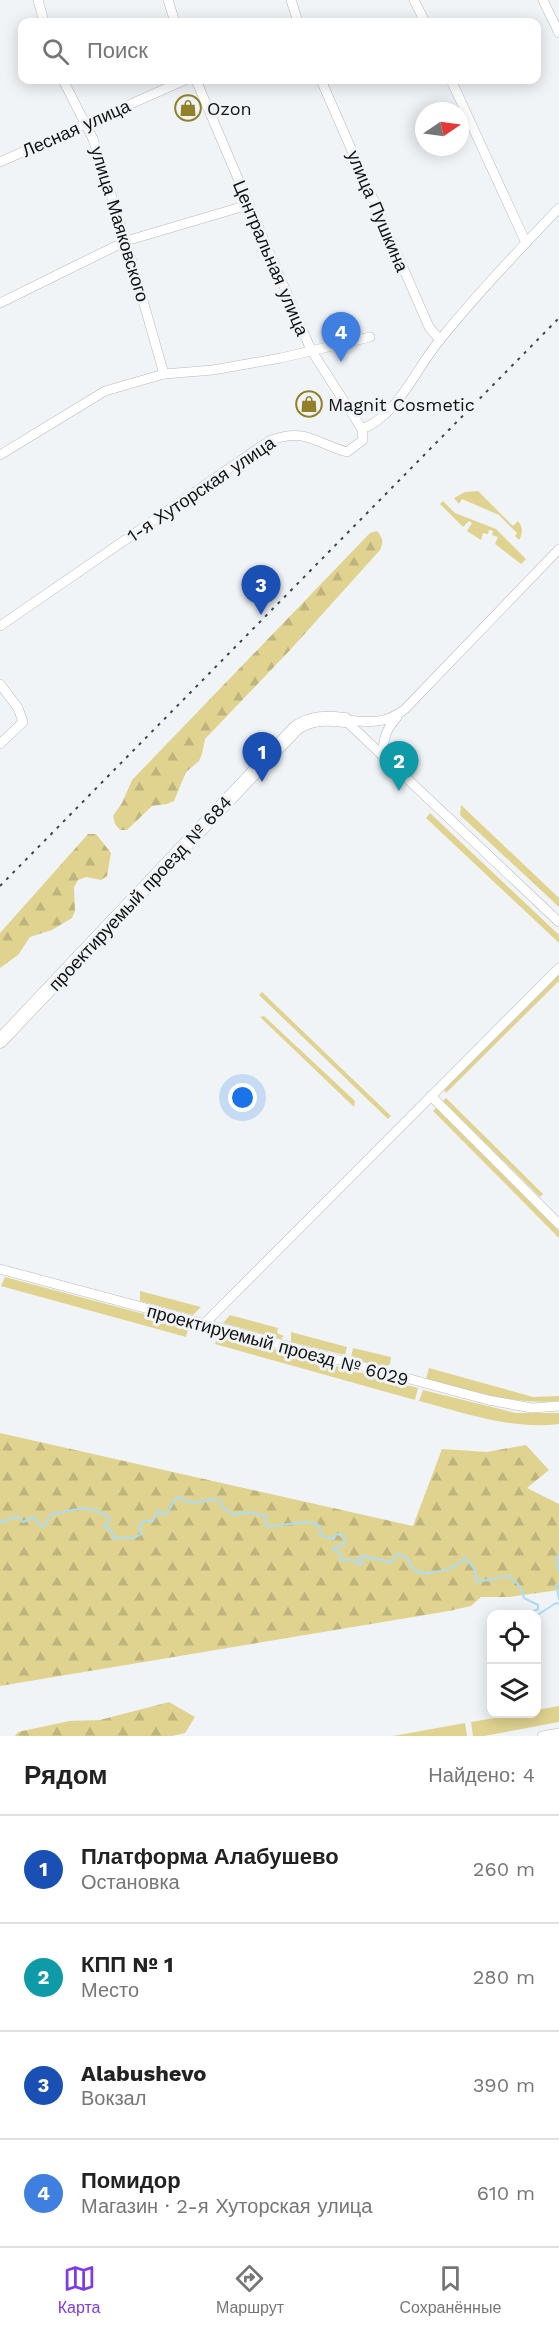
<!DOCTYPE html>
<html lang="ru">
<head>
<meta charset="utf-8">
<style>
	:root { --surface:#fff; --page:#f6f6f6; --text:#222; --muted:#767676; --line:#e0e0e0; --accent:#7c3aed }
	body { margin:0; font-family:"Work Sans",sans-serif; background:var(--page); color:var(--text) }
	.controls { position:absolute; right:18px; bottom:18px; display:grid; overflow:hidden; border-radius:12px; box-shadow:0 3px 15px #0003 }
	.controls button { width:54px; height:54px; display:grid; place-items:center; padding:0; border:0; border-bottom:2px solid var(--line); background:var(--surface); color:var(--text); font:30px sans-serif }
	.compass { position:absolute; left:415px; top:102px; width:54px; height:54px; border-radius:50%; background:var(--surface); box-shadow:0 3px 15px #0003; rotate:77deg }
	.you { position:absolute; left:243px; top:1098px; width:21px; height:21px; margin:-15px; border:4px solid #fff; border-radius:50%; background:#1a73e8; box-shadow:0 0 0 9px #1a73e833 }
	.badge { display:grid; place-items:center; width:39px; height:39px; border-radius:50%; background:var(--accent); color:#fff; font-size:20px; font-weight:700 }
	.pin { position:absolute; translate:-50% -50px; filter:drop-shadow(0 2px 3px #0008) }
	.pin::after { content:''; position:absolute; top:32px; width:21px; height:18px; background:inherit; clip-path:polygon(0 0,100% 0,50% 100%) }
	.list { margin:0; padding:0; list-style:none }
	h2 { display:flex; justify-content:space-between; align-items:center; height:78px; margin:0; padding:0 24px; font-size:26px }
	h2 small { font-size:20px; font-weight:400; color:var(--muted) }
	.list li { display:grid; grid-template-columns:39px 1fr auto; gap:18px; align-items:center; box-sizing:border-box; height:108px; padding:0 24px; border-top:2px solid var(--line) }
	.list b { display:block; font-size:22px; white-space:nowrap }
	.list p { margin:0; font-size:20px; white-space:nowrap; color:var(--muted) }
	.list em { font-size:20px; font-style:normal; color:var(--muted) }
	.icon { flex:none; width:33px; height:33px; fill:none; stroke:currentColor; stroke-width:2; stroke-linecap:round; stroke-linejoin:round }
	.map { position:relative; flex:none; width:559px; height:1736px; overflow:hidden }
	.search { position:absolute; background:var(--surface); box-shadow:0 3px 15px #0003; left:18px; right:18px; top:18px; height:66px; display:flex; align-items:center; gap:15px; box-sizing:border-box; padding:0 21px; border-radius:12px; color:var(--muted); font-size:22px }
	.sheet { height:510px; background:var(--surface) }
	nav { display:flex; justify-content:space-around; align-items:center; box-sizing:border-box; height:84px; border-top:2px solid var(--line); background:var(--surface); font-size:16px; color:var(--muted) }
	nav a { display:grid; justify-items:center; gap:3px }
	nav .on { color:var(--accent) }
	.map>svg:first-child { display:block }
</style>
</head>
<body>
<div class="map">
<svg width="559" height="1736" viewBox="0 0 559 1736">
	<defs>
		<pattern id="forest-firs" width="22" height="20" patternUnits="userSpaceOnUse" patternTransform="scale(1.5)"><rect width="22" height="20" fill="#e0d390"/><path d="M5 1l3.5 6h-7zM16 11l3.5 6h-7z" fill="#bfb47b"/></pattern>
	</defs>
	<rect width="100%" height="100%" fill="#f1f4f7"/>
	<g fill="#e0d390">
		<path d="M478 491 513 526 518 521C523 527 523 533 519 540L515 536 517 533 499 515 462 499 459 504 454 498 465 492Z"/>
		<polygon points="443,501 455,513 496,529 526,559 521,564 495,544 498,537 492,535 493,531 489,530 488,534 483,533 481,540 467,531 472,523 469,521 463,527 440,504"/>
		<polygon points="461,805 559,898 559,907 460,815"/>
		<polygon points="430,813 559,935 559,943 426,818"/>
		<polygon points="559,975 559,981 446,1093 444,1090"/>
		<polygon points="262,992 391,1116 388,1119 259,995"/>
		<polygon points="264,1016 355,1101 354,1107 260,1017"/>
		<polygon points="446,1098 543,1194 540,1197 443,1101"/>
		<polygon points="436,1108 559,1231 559,1238 433,1111"/>
		<polygon points="5,1277 189,1326 186,1337 1,1286"/>
		<polygon points="140,1291 201,1307 193,1315 140,1301"/>
		<polygon points="230,1315 278,1328 277,1333 284,1336 281,1339 223,1323"/>
		<polygon points="291,1332 347,1347 345,1355 291,1342"/>
		<polygon points="218,1334 418,1388 415,1400 215,1344"/>
		<polygon points="353,1348 391,1357 390,1364 384,1367 351,1358"/>
		<path d="M429 1368 533 1397 559 1396V1401C513 1405 470 1390 426 1379Z"/>
		<path d="M423 1390 516 1413H559V1424C511 1430 465 1413 419 1401Z"/>
		<polygon points="559,1706 559,1722 484,1736 473,1736 471,1722 517,1714 536,1714 537,1710"/>
		<polygon points="465,1723 467,1736 393,1736"/>
	</g>
	<g fill="url(#forest-firs)">
		<path d="M377 531C383 538 384 542 380 550L291 649 205 739 202 754 199 761 186 772 174 801 167 804 152 806 127 830H120L115 824 113 816 122 803 132 780 370 533Z"/>
		<polygon points="88,834 96,834 111,853 107,876 101,880 86,877 78,880 74,887 75,911 72,918 52,930 30,937 18,955 0,968 0,933"/>
		<polygon points="0,1433 413,1526 442,1449 487,1452 526,1445 549,1470 527,1488 559,1504 559,1590 509,1597 481,1597 471,1606 449,1611 0,1686"/>
		<polygon points="169,1702 195,1717 185,1733 172,1736 15,1736 18,1732 69,1721 100,1720"/>
	</g>
	<g fill="none" stroke-linecap="round" stroke-linejoin="round">
		<g stroke="#addcf7" stroke-width="2">
			<path d="M0 1520 3 1522 14 1517H19L23 1522 34 1517 39 1525 44 1526 51 1514C78 1511 83 1502 109 1517L108 1523 104 1527 112 1531 113 1538H134L141 1534 139 1526 144 1521H153L158 1511 164 1514 168 1512 175 1499 180 1497C191 1507 203 1500 216 1499L221 1502 222 1507 234 1515 246 1512 266 1516V1525L270 1527C272 1526 303 1522 306 1522 310 1522 316 1524 320 1526V1535L334 1539 336 1534 344 1536 345 1543 333 1549 340 1553 341 1560H355L357 1564H361L363 1562 359 1558 364 1556C373 1560 383 1558 390 1563L398 1554 406 1557 414 1570C428 1577 455 1570 464 1558 471 1564 478 1571 476 1581 484 1581 499 1579 506 1575 517 1582 521 1585 524 1598L538 1605V1609L534 1611 533 1614"/>
			<polyline points="559,1555 556,1557 559,1572"/>
			<polyline points="559,1583 556,1585 559,1599"/>
			<polyline points="536,1616 556,1603 559,1604"/>
		</g>
		<g stroke="#b6b9bb" stroke-width="10">
			<g id="street">
				<polyline points="38,0 44,22"/>
				<polyline points="168,0 175,22"/>
				<polyline points="291,0 298,22"/>
				<polyline points="414,0 425,22"/>
				<polyline points="543,0 559,33"/>
				<polyline points="63,80 93,139 126,241 164,374"/>
				<polyline points="321,80 429,327 440,340"/>
				<polyline points="451,80 526,243"/>
				<polyline points="0,162 185,80"/>
				<polyline points="0,303 126,241 248,205"/>
				<path d="M362 429C398 415 415 370 439 341 476 295 518 251 559 208"/>
				<polyline points="0,455 105,391 164,374 213,370 281,358 370,337"/>
				<path d="M0 626 269 441C306 427 314 443 347 452L363 440 362 429 311 350 196 80"/>
				<polyline points="0,684 18,708 23,722 0,744"/>
				<polyline points="345,720 559,922"/>
				<path d="M345 720C370 722 384 725 405 709L559 549"/>
				<path d="M383 755C383 739 386 729 397 717"/>
				<polyline points="431,1096 559,1224"/>
				<polyline points="0,1269 488,1400 532,1408 559,1406"/>
				<polyline points="204,1324 559,968"/>
				<polyline points="542,1736 559,1733"/>
			</g>
		</g>
		<g stroke="#b6b9bb" stroke-width="15">
			<path id="secondary" d="M0 1041 296 728C312 717 327 718 345 720"/>
		</g>
		<use href="#street" stroke="#fff" stroke-width="9"/>
		<use href="#secondary" stroke="#fff" stroke-width="14"/>
		<polyline stroke="#414344" stroke-width="2" stroke-dasharray="3 6" stroke-linecap="butt" points="0,886 559,318"/>
	</g>
	<defs>
		<g id="shop-ring" transform="scale(1.35)"><circle r="9.5" fill="#f1f4f7" stroke="#918027" stroke-width="1.5"/><path d="M-5-2.5h2.3a2.7 3.5 0 0 1 5.4 0H5L5.5 6h-11ZM-1.5-2.5h3a1.5 2.3 0 0 0-3 0Z" fill="#918027"/></g>
	</defs>
	<g fill-rule="evenodd">
		<use href="#shop-ring" x="188" y="108"/>
		<use href="#shop-ring" x="309" y="404"/>
	</g>
	<g text-anchor="middle" dominant-baseline="central" stroke-width="6" stroke-linejoin="round" paint-order="stroke">
		<g font-size="18" fill="#111212" stroke="#f1f4f7" text-anchor="start">
			<text x="207" y="108">Ozon</text>
			<text x="328" y="404">Magnit Cosmetic</text>
		</g>
		<g font-size="18" fill="#111212" stroke="#f1f4f7">
			<text transform="translate(76 128) rotate(-24)">Лесная улица</text>
			<text transform="translate(378 211) rotate(67)">улица Пушкина</text>
			<text transform="translate(120 224) rotate(73)">улица Маяковского</text>
			<text transform="translate(271 258) rotate(67)">Центральная улица</text>
			<text transform="translate(201 489) rotate(-34)">1-я Хуторская улица</text>
			<text transform="translate(140 893) rotate(-47)">проектируемый проезд № 684</text>
			<text transform="translate(278 1345) rotate(15)">проектируемый проезд № 6029</text>
		</g>
	</g>
</svg>
<div class="controls">
<button><svg class="icon" aria-label="locate" viewBox="0 0 24 24"><circle cx="12" cy="12" r="6"/><path d="M12 2v4M12 18v4M2 12h4M18 12h4"/></svg></button>
<button><svg class="icon" aria-label="layers" viewBox="0 0 24 24"><path d="M12 4l9 5-9 5-9-5zM3 14l9 5 9-5"/></svg></button>
</div>
<svg class="compass" viewBox="-18 -18 36 36"><path d="M0-13l5 13h-10z" fill="#e53935"/><path d="M0 13l5-13h-10z" fill="#767676"/></svg>
<div class="you"></div>
<div class="pin badge" style="left:262px;top:782px;background:#1a4fb4">1</div>
<div class="pin badge" style="left:399px;top:791px;background:#0f9aa8">2</div>
<div class="pin badge" style="left:261px;top:615px;background:#1a4fb4">3</div>
<div class="pin badge" style="left:341px;top:362px;background:#3f7fe0">4</div>
<div class="search"><svg class="icon" aria-label="search" viewBox="0 0 24 24"><circle cx="10" cy="10" r="6"/><path d="M15 15l6 6"/></svg>Поиск</div>
</div>
<section class="sheet">
<h2>Рядом<small>Найдено: 4</small></h2>
<ul class="list">
<li><span class="badge" style="background:#1a4fb4">1</span><div><b>Платформа Алабушево</b><p>Остановка</p></div><em>260 m</em></li>
<li><span class="badge" style="background:#0f9aa8">2</span><div><b>КПП № 1</b><p>Место</p></div><em>280 m</em></li>
<li><span class="badge" style="background:#1a4fb4">3</span><div><b>Alabushevo</b><p>Вокзал</p></div><em>390 m</em></li>
<li><span class="badge" style="background:#3f7fe0">4</span><div><b>Помидор</b><p>Магазин · 2-я Хуторская улица</p></div><em>610 m</em></li>
</ul>
</section>
<nav>
<a class="on"><svg class="icon" aria-label="map" viewBox="0 0 24 24"><path d="M3 6l6-2 6 2 6-2v14l-6 2-6-2-6 2zM9 4v14M15 6v14"/></svg>Карта</a>
<a><svg class="icon" aria-label="directions" viewBox="0 0 24 24"><path d="M12 3l9 9-9 9-9-9zM9 14v-3h6M13 9l2 2-2 2"/></svg>Маршрут</a>
<a><svg class="icon" aria-label="saved" viewBox="0 0 24 24"><path d="M7 4h10v16l-5-4-5 4z"/></svg>Сохранённые</a>
</nav>
</body>
</html>
